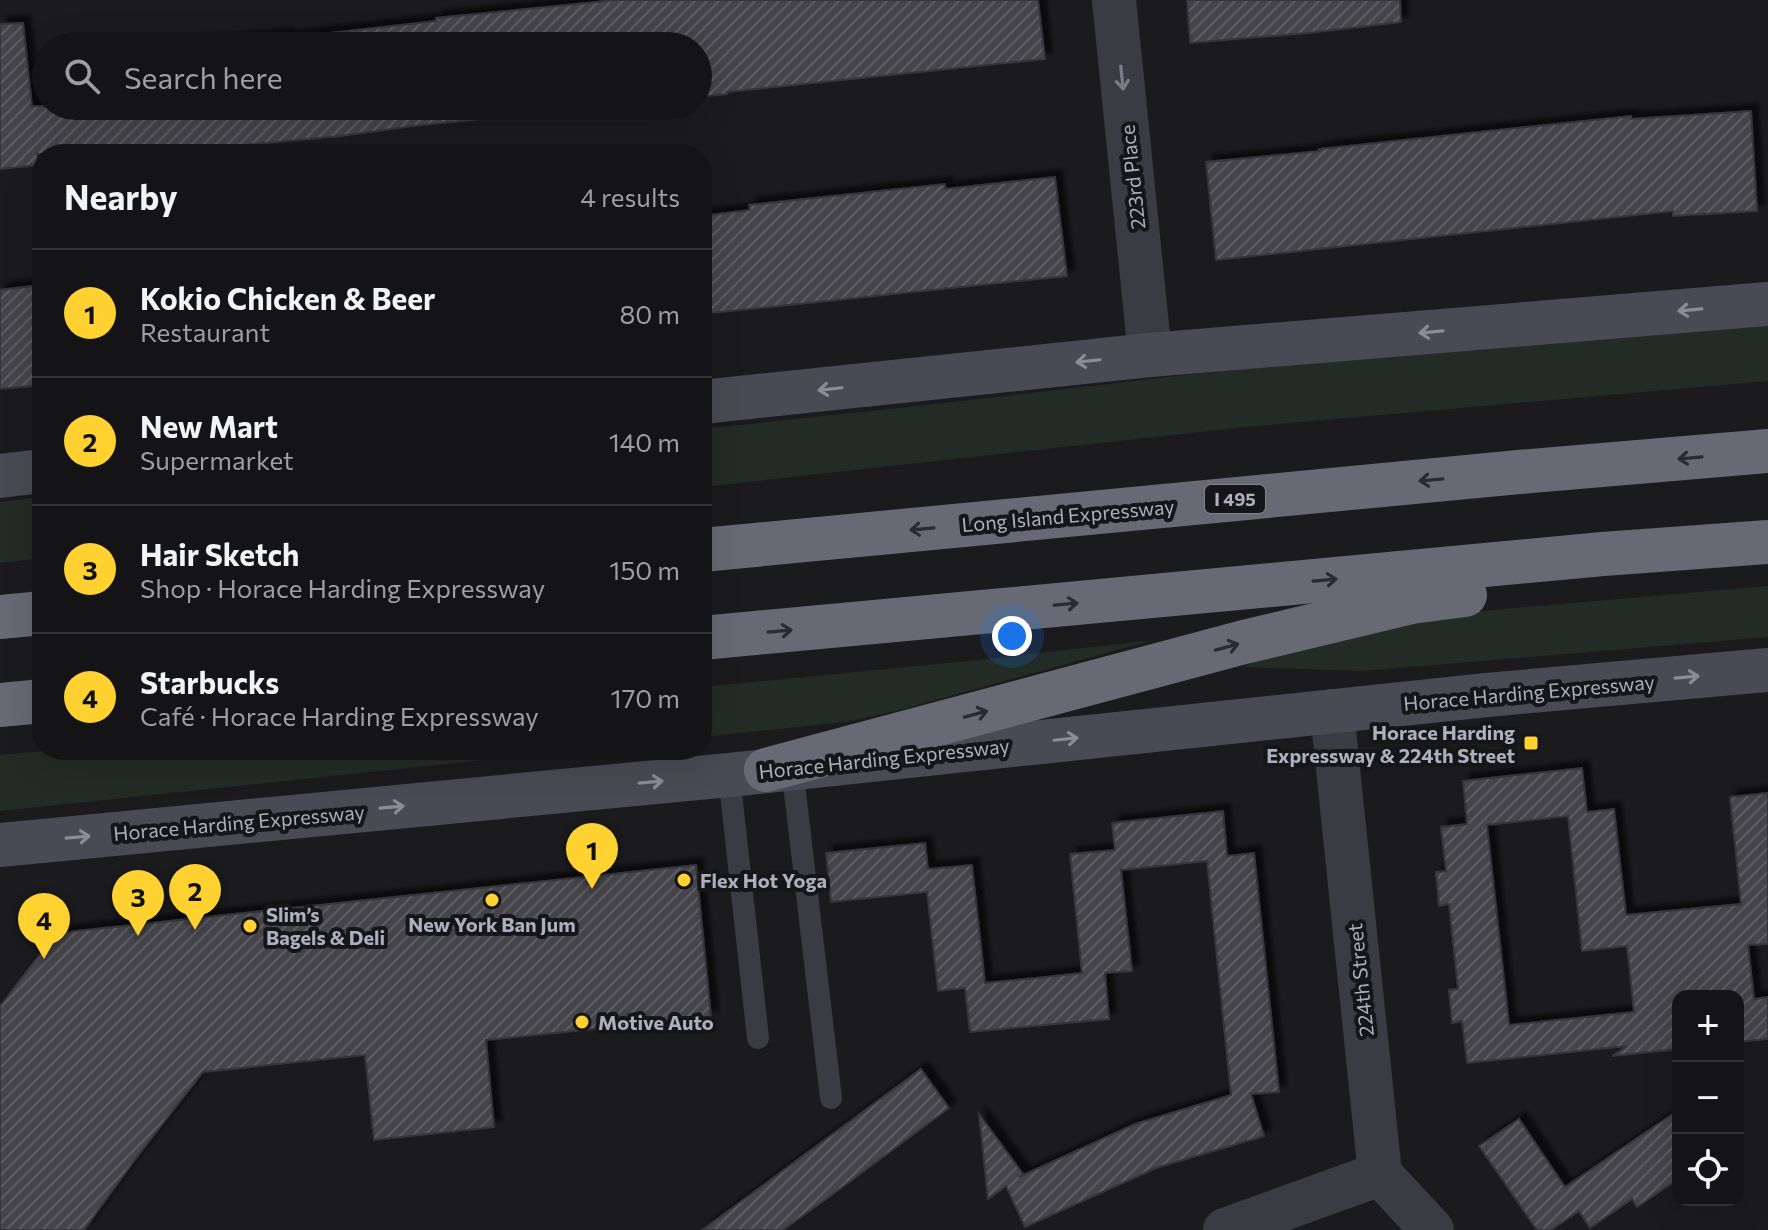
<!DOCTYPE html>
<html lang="en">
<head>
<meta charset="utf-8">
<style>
	:root { --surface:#141416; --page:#1d1d1f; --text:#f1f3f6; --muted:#9d9ea1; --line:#333335; --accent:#ffd131 }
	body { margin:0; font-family:Commissioner,sans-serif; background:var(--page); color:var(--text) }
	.controls { position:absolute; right:24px; bottom:24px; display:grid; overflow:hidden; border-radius:16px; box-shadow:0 8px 32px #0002 }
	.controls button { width:72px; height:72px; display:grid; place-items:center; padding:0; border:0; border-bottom:2px solid var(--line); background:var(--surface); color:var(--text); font:40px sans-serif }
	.you { position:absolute; left:1012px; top:636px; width:28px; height:28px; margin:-20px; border:6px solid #fff; border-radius:50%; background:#1a73e8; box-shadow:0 0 0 12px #1a73e833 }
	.badge { display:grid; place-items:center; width:52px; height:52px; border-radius:50%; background:var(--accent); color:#111; font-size:26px; font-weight:700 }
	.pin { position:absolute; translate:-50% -66px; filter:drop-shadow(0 2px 4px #0008) }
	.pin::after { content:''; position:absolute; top:42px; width:28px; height:24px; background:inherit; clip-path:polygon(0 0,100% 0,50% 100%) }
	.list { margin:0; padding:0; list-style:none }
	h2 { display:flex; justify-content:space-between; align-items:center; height:104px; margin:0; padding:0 32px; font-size:34px }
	h2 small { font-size:26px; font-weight:400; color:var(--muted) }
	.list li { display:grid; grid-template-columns:52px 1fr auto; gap:24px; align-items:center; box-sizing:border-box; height:128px; padding:0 32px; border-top:2px solid var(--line) }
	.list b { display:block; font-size:30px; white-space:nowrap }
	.list p { margin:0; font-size:26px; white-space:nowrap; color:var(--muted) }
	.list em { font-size:26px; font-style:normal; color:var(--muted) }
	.icon { flex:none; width:44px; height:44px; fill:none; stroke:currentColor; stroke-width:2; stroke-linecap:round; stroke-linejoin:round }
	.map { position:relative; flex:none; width:1768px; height:1230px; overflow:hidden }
	.search { position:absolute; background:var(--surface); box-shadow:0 8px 32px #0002; left:32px; top:32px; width:680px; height:88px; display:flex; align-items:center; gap:20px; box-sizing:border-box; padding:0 28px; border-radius:44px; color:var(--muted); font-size:30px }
	.panel { position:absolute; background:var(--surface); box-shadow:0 8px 32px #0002; left:32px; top:144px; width:680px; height:616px; border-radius:32px }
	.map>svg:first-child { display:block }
</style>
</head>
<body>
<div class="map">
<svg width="1768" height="1230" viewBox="0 0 1768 1230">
	<defs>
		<pattern id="building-hatch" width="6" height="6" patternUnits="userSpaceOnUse" patternTransform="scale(2)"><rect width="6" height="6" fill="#44444a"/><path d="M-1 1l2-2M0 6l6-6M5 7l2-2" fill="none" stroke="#5c5c62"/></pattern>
		<filter id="shadow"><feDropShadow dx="7" dy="-7" stdDeviation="2" flood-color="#0009"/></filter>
	</defs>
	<rect width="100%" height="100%" fill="#1b1b1d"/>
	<g fill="#222c24">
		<polygon points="1768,323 1768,381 1245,427 702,487 702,429 918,406 1333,358"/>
		<polygon points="42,497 42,558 0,563 0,502"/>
		<polygon points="1768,586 1768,637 1362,671 1242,667 1327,638 1470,612"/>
		<polygon points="1153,640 900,710 845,722 702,737 702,687 988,659"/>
		<polygon points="56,750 579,750 0,811 0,755"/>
	</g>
	<g fill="url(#building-hatch)" stroke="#35343a" stroke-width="2" fill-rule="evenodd" filter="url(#shadow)">
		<polygon points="617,0 1038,0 1045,59 727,92 727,94 698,97 698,46 190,46 190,44 286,35 286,38 436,21 436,18"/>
		<polygon points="1187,0 1400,0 1401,22 1308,33 1190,43"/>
		<polygon points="23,23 32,106 604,106 414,126 341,136 151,154 37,154 38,165 0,169 0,24"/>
		<polygon points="1751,111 1757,211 1673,216 1673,211 1216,260 1206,162 1320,151 1319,149 1631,116 1631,119"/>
		<polygon points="1055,177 1067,276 702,314 702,216 750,210 749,205 945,184 945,189"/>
		<polygon points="42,285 42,385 0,389 0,290"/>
		<path d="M1582 768 1587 812 1614 809 1626 915 1741 904 1730 797 1768 793V944L1748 945 1754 999 1768 997V1039L1738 1042V996H1678V1049L1612 1056 1627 1046 1467 1063 1462 1021 1452 1023 1449 990 1458 989 1449 904 1439 906 1436 872 1446 871 1441 827 1467 824 1463 781ZM1568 816 1582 951 1627 946 1634 1012 1509 1025 1487 825Z"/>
		<polygon points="1223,811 1227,856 1254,853 1279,1092 1251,1094 1264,1136 1156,1168 1025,1227 1006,1186 988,1199 979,1114 1023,1174 1019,1177 1135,1124 1231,1095 1207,861 1121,870 1132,971 1105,973 1109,1019 970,1032 965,988 938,991 927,892 831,902 826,853 925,843 928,869 972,865 985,983 1036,978 1082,973 1070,854 1115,850 1112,823"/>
		<polygon points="696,865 711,1017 486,1040 494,1127 374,1140 365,1055 203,1072 137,1157 84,1230 0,1230 0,1006 51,940 60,934 76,931"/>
		<polygon points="921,1069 949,1108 840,1189 783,1230 702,1230"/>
		<polygon points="1677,1111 1678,1179 1637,1207 1632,1199 1590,1228 1579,1211 1551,1230 1537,1230 1479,1146 1519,1119 1565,1187"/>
	</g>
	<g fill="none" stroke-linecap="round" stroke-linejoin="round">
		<g stroke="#3b3c43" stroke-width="22">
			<polyline points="792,767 831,1098"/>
			<polyline points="729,775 758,1038"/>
		</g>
		<g stroke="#3b3c43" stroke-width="44">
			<polyline points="1114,0 1150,355"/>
			<polyline points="1332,711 1380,1174 1432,1230"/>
			<polyline points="1225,1230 1380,1174"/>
		</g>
		<g stroke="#494a53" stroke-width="44">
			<polyline points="702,402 1150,355 1768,304"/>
			<polyline points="0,476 42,471"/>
			<polyline points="0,845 729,775 1487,695 1768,670"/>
		</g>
		<g stroke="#676974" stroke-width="44">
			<polyline points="702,550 1519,472 1768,451"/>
			<polyline points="0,617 42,613"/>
			<polyline points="702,638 1603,554 1768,542"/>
			<polyline points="0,705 42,701"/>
			<polyline points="766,770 1244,642 1411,602 1465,595"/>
		</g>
	</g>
	<defs><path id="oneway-shaft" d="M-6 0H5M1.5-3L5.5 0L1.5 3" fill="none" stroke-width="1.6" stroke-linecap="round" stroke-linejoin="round" transform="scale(2)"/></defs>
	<use stroke="#797c87" href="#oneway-shaft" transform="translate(1122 78) rotate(84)"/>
	<g stroke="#898c99">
		<use href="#oneway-shaft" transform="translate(1690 310) rotate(175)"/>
		<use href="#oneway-shaft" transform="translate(1431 332) rotate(175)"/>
		<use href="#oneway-shaft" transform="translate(1088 361) rotate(174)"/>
		<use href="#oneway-shaft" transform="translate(830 389) rotate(174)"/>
		<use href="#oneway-shaft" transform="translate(1687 677) rotate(-5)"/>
		<use href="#oneway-shaft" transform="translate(1066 739) rotate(-6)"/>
		<use href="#oneway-shaft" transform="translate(651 782) rotate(-5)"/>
		<use href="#oneway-shaft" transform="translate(392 807) rotate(-5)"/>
		<use href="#oneway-shaft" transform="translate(78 837) rotate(-5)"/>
	</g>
	<g stroke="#2a2a2f">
		<use href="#oneway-shaft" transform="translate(1690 458) rotate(175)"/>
		<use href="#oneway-shaft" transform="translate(1431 480) rotate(175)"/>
		<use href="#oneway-shaft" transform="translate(922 529) rotate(175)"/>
		<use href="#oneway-shaft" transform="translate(1325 580) rotate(-5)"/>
		<use href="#oneway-shaft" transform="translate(1066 604) rotate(-5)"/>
		<use href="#oneway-shaft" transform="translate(780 631) rotate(-5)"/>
		<use href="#oneway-shaft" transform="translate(1227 647) rotate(-15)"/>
		<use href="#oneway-shaft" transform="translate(976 714) rotate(-15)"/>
	</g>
	<g fill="#ffd131" stroke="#161518" stroke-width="3">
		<rect x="1523" y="735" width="16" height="16" rx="4"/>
		<circle cx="684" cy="880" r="8"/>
		<circle cx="492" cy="900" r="8"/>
		<circle cx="250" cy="926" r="8"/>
		<circle cx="582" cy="1022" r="8"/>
	</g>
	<g text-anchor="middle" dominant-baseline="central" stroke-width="8" stroke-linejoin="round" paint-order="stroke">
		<rect fill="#161518" stroke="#7f828c" stroke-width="2" x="1205" y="485" width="60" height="28" rx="6"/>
		<g font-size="18" font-weight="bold" fill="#acb0be">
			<text x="1235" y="499">I 495</text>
		</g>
		<g font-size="20" fill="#acb0be" stroke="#161518">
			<text transform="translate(1132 177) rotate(-96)">223rd Place</text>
			<text transform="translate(1068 515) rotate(-5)">Long Island Expressway</text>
			<text transform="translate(1529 692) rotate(-5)">Horace Harding Expressway</text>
			<text transform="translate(884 758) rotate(-6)">Horace Harding Expressway</text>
			<text transform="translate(239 822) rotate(-5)">Horace Harding Expressway</text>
			<text transform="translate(1360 980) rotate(-96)">224th Street</text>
		</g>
		<g font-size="20" font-weight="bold" fill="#acb0be" stroke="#161518" text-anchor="start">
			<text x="1515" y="732" text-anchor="end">Horace Harding<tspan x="1515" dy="23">Expressway &amp; 224th Street</tspan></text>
			<text x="700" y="880">Flex Hot Yoga</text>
			<text x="266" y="914">Slim’s<tspan x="266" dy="23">Bagels &amp; Deli</tspan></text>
			<text x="492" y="924" text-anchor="middle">New York Ban Jum</text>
			<text x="598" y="1022">Motive Auto</text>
		</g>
	</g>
</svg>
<div class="controls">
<button>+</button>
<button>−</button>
<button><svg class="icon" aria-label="locate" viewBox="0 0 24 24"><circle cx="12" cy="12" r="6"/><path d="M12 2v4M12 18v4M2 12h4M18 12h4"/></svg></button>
</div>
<div class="you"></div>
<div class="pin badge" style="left:592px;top:889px">1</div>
<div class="pin badge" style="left:195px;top:930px">2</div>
<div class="pin badge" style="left:138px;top:936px">3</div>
<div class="pin badge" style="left:44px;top:959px">4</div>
<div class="search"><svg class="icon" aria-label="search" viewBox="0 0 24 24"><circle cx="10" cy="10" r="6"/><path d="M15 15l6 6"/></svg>Search here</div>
<section class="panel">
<h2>Nearby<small>4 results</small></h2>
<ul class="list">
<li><span class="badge">1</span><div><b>Kokio Chicken &amp; Beer</b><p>Restaurant</p></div><em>80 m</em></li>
<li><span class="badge">2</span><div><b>New Mart</b><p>Supermarket</p></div><em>140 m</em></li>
<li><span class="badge">3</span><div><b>Hair Sketch</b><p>Shop · Horace Harding Expressway</p></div><em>150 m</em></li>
<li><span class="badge">4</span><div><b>Starbucks</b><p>Café · Horace Harding Expressway</p></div><em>170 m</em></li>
</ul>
</section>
</div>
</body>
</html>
